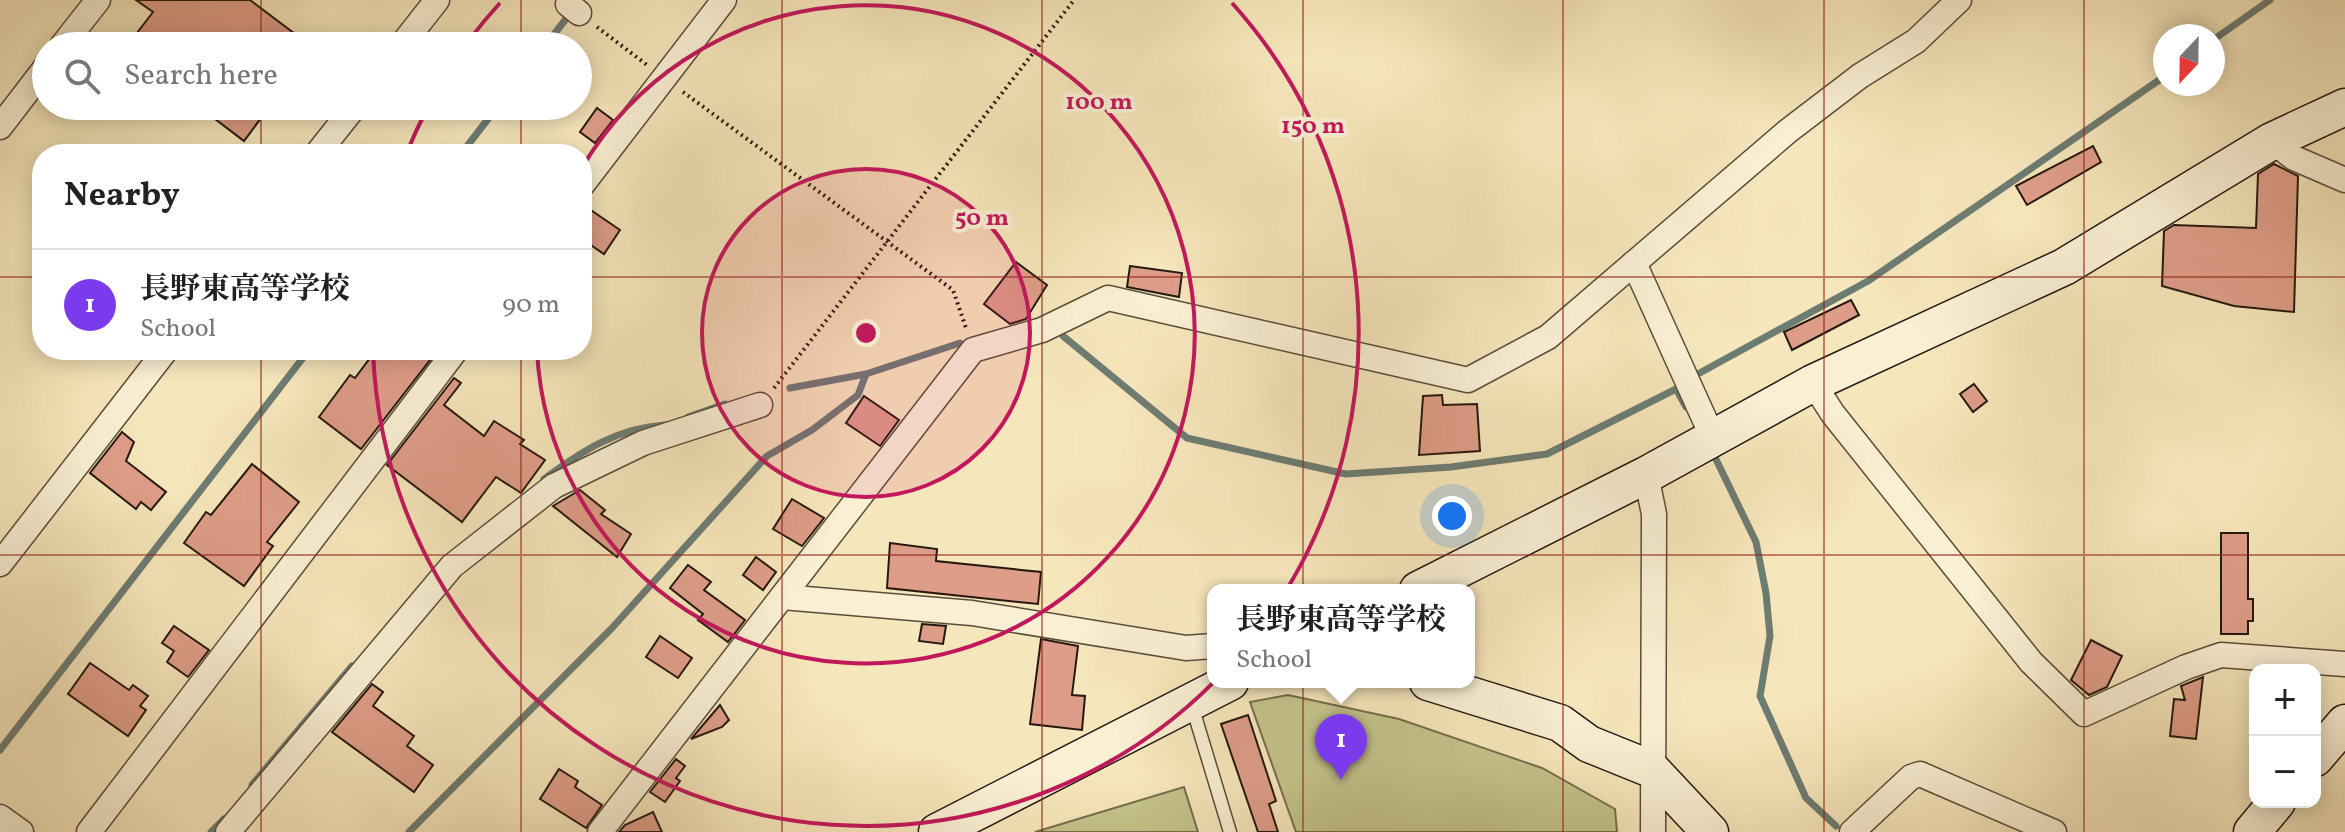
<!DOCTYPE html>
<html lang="en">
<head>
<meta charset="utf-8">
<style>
	:root { --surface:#fff; --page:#f6f6f6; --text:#222; --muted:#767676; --line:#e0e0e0; --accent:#7c3aed }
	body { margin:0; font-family:Vollkorn,"Noto Serif JP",serif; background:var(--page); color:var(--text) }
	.controls { position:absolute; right:24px; bottom:24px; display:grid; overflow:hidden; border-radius:16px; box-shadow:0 4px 20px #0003 }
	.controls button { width:72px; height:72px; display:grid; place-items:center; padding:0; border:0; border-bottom:2px solid var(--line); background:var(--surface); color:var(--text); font:40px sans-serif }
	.compass { position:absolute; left:2153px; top:24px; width:72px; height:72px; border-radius:50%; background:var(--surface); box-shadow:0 4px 20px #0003; rotate:202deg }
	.you { position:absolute; left:1452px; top:516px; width:28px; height:28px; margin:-20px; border:6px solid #fff; border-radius:50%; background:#1a73e8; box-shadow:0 0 0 12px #1a73e833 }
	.badge { display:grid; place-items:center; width:52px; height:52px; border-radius:50%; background:var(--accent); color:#fff; font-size:26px; font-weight:700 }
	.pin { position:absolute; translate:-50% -66px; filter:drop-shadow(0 2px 4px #0008) }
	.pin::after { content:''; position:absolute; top:42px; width:28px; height:24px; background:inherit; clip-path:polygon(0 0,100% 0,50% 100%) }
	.popup { position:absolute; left:1207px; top:584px; width:268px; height:104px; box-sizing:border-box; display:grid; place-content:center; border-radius:16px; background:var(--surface); filter:drop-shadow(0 2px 6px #0005); font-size:26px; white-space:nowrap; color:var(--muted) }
	.popup b { font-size:30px; color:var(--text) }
	.popup::after { content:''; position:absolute; left:50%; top:100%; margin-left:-16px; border:16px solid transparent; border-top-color:var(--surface) }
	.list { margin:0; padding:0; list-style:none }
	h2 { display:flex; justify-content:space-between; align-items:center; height:104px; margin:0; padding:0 32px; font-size:34px }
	h2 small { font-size:26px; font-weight:400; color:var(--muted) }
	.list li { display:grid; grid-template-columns:52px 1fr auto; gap:24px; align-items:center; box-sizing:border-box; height:112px; padding:0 32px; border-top:2px solid var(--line) }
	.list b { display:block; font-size:30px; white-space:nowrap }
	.list p { margin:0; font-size:26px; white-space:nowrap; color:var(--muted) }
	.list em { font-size:26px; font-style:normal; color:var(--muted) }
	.icon { flex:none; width:44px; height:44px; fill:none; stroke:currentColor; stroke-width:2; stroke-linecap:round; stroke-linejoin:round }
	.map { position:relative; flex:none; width:2345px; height:832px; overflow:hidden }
	.search { position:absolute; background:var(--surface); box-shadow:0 4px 20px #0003; left:32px; top:32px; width:560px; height:88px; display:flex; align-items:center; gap:20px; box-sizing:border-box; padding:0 28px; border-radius:44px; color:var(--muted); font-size:30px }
	.panel { position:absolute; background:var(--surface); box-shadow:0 4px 20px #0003; left:32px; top:144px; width:560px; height:216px; border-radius:32px }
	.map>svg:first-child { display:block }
</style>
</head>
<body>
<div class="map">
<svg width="2345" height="832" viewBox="0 0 2345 832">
	<rect width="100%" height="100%" fill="#f6e6bb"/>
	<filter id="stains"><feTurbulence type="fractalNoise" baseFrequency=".0025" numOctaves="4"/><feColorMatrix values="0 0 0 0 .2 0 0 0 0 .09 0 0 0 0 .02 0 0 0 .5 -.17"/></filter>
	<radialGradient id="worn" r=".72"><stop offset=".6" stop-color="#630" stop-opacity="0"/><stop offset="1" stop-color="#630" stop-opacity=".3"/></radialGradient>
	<g fill="#c4c38b" stroke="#756e4e" stroke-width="2">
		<polygon points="1288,695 1399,719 1542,768 1615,809 1617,832 1296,832 1250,702"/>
		<polygon points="1184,787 1198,832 1035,832"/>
	</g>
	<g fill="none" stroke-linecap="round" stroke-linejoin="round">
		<g stroke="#6d7c72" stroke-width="7">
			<polyline points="2213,40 2270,0"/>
			<polyline points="545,46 572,11"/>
			<polyline points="461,154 498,106"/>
			<polyline points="1063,336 1187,438 1346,474 1451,467 1547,454 1676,389 1686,407"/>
			<polyline points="1696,375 1868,281 2165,76"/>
			<polyline points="790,388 866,374 960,343"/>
			<polyline points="688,417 725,404"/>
			<polyline points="1712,451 1756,542 1766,593 1770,636 1760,696 1806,798 1836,826"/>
			<path d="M544 479C582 451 617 428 665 425"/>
			<polyline points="0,750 309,350"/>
			<polyline points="252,785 352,666"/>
			<polyline points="211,832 224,819"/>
			<polyline points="409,832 612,628 767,456 812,430 858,395 866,374"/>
		</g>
	</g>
	<g fill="#de9d88" stroke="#261810" stroke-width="2">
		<polygon points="136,0 250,0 311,46 127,46 153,12"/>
		<polygon points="198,106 270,106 244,141"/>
		<polygon points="597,108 613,120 595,143 580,132"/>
		<polygon points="2093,146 2101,162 2027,205 2016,186"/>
		<polygon points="2274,164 2298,176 2294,312 2234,306 2162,286 2164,231 2174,225 2256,228 2258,174"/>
		<polygon points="582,204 620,230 604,254 582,239"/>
		<polygon points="1016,262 1047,285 1026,319 1010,324 984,304"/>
		<polygon points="1130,266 1182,273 1179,297 1127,287"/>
		<polygon points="1851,300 1859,315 1792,350 1784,332"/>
		<polygon points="376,350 417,350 430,360 361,449 319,417 350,375 355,378"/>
		<polygon points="454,378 461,383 444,405 484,436 494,421 524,440 520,444 545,460 521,493 496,477 462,522 387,465"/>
		<polygon points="1974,384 1987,401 1973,412 1960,394"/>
		<polygon points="1442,395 1443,405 1477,404 1480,451 1419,455 1423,396"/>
		<polygon points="864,396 899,420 880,446 846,423"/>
		<polygon points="122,432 134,442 126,461 166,492 151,510 141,502 136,509 90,473"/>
		<polygon points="252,464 299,502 267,542 273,546 244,586 184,543 206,512 211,515"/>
		<polygon points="580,490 605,510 601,514 631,534 617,557 553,506"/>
		<polygon points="792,499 824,518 802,546 773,529"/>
		<polygon points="2221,533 2248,533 2248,599 2253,599 2253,621 2248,621 2248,634 2221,634"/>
		<polygon points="890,543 937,549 936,561 1041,572 1038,604 887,588"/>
		<polygon points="756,557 776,572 763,590 743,575"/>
		<polygon points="688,565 711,582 704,590 745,620 728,642 698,620 703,614 670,588"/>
		<polygon points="922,624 946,626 943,644 919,641"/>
		<polygon points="174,626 209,650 188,677 167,662 174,651 162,643"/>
		<polygon points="660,636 692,658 678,678 646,657"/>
		<polygon points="1041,639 1078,646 1072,695 1085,696 1082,730 1030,724"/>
		<polygon points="2091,640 2122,656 2107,687 2089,695 2071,680"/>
		<polygon points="90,663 129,690 133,685 148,696 140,706 146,710 128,736 68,694"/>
		<polygon points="2203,677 2196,739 2170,736 2174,699 2185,700 2181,686"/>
		<polygon points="372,684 383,692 373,706 414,736 407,746 433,765 414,792 332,732"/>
		<polygon points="720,705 729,720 722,727 691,739"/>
		<polygon points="1248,715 1276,801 1269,804 1278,832 1258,832 1221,724"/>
		<polygon points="676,759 685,766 676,778 680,781 665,802 650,792"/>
		<polygon points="559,769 578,781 575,787 602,805 586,828 540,799"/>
		<polygon points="653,812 662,832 619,832 625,825"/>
	</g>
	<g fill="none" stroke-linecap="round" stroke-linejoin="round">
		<g stroke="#5a4c3b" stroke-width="15">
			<polyline id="lane" points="1192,706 1230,832"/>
		</g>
		<g stroke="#5a4c3b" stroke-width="27">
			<g id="street">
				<polyline points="568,4 579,13"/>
				<polyline points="62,46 98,0"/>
				<polyline points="401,46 437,0"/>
				<polyline points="0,127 46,67"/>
				<polyline points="2272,141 2294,158 2345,180"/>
				<polyline points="317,154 355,106"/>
				<polyline points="582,185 724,0"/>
				<polyline points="1634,263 1713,438"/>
				<polyline points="1813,383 1833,414 2031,662 2084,714 2186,667 2221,655 2345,664"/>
				<polyline points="1646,475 1654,514 1653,832"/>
				<polyline points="0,564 166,350"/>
				<polyline points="782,597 972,613 1186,648 1213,646"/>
				<polyline points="0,817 21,832"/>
				<polyline points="89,832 456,350"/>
				<polyline points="228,832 452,566 554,486 643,443 760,405"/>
				<polyline points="600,832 973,350 1042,330 1108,298 1468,380 1548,337 1788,131 1860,76 1916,41 1959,0"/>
				<polyline points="1852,832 1911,777 1920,774 2054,832"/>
			</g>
		</g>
		<g stroke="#261810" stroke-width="39">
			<g id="secondary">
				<polyline points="1418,590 1646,475 1813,383 2064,267 2272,141 2345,107"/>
				<polyline points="1428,682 1560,723 1589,744 1651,769 1710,832"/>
				<polyline points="2315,758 2345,723"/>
				<polyline points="937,832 1230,682"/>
				<polyline points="2252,832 2277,802"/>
			</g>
		</g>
		<g stroke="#261810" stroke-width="4" stroke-dasharray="2 4" stroke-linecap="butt">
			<polyline points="597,27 647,65"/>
			<polyline points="683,92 953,290 966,328"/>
			<polyline points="774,388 1074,0"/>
		</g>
		<use href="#lane" stroke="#f9efd3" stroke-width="12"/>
		<use href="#street" stroke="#f9efd3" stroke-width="24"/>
		<use href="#secondary" stroke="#f9efd3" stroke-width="36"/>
	</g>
	<path fill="none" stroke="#8f2418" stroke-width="2" stroke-opacity="0.55" d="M261 0V46M521 0V46M782 0V832M1042 0V832M1303 0V832M1563 0V832M1824 0V832M2084 0V832M261 106V154M521 106V154M0 277H42M582 277H2345M261 350V832M521 350V832M0 555H2345"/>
	<circle cx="866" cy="333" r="164" fill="#c2185b" fill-opacity=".12"/>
	<g fill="none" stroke="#c2185b" stroke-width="4">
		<circle cx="866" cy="333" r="164"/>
		<path d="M583 166A329 329 0 1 1 537 350"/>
		<path d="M407 152A493 493 0 0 1 427 109M467 43A493 493 0 0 1 500 3M1232 3A493 493 0 1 1 373 350"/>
	</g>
	<circle cx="866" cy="333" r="12" fill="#c2185b" stroke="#f9efd3" stroke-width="4"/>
	<g font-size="24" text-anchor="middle" font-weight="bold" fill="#c2185b" stroke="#f9efd3" stroke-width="8" stroke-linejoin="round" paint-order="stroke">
		<text x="1099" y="109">100 m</text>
		<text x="1313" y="133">150 m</text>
		<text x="982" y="225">50 m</text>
	</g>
	<rect width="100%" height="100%" filter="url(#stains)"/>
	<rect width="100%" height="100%" fill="url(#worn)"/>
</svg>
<div class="controls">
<button>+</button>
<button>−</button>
</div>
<svg class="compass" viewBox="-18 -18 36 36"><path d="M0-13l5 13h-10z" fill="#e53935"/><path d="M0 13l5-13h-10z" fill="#767676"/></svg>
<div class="you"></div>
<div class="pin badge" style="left:1341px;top:780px">1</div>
<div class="popup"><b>長野東高等学校</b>School</div>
<div class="search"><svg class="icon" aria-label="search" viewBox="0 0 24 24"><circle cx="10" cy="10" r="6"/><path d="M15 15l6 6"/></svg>Search here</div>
<section class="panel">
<h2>Nearby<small></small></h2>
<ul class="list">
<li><span class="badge">1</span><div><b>長野東高等学校</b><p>School</p></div><em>90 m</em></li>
</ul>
</section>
</div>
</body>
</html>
